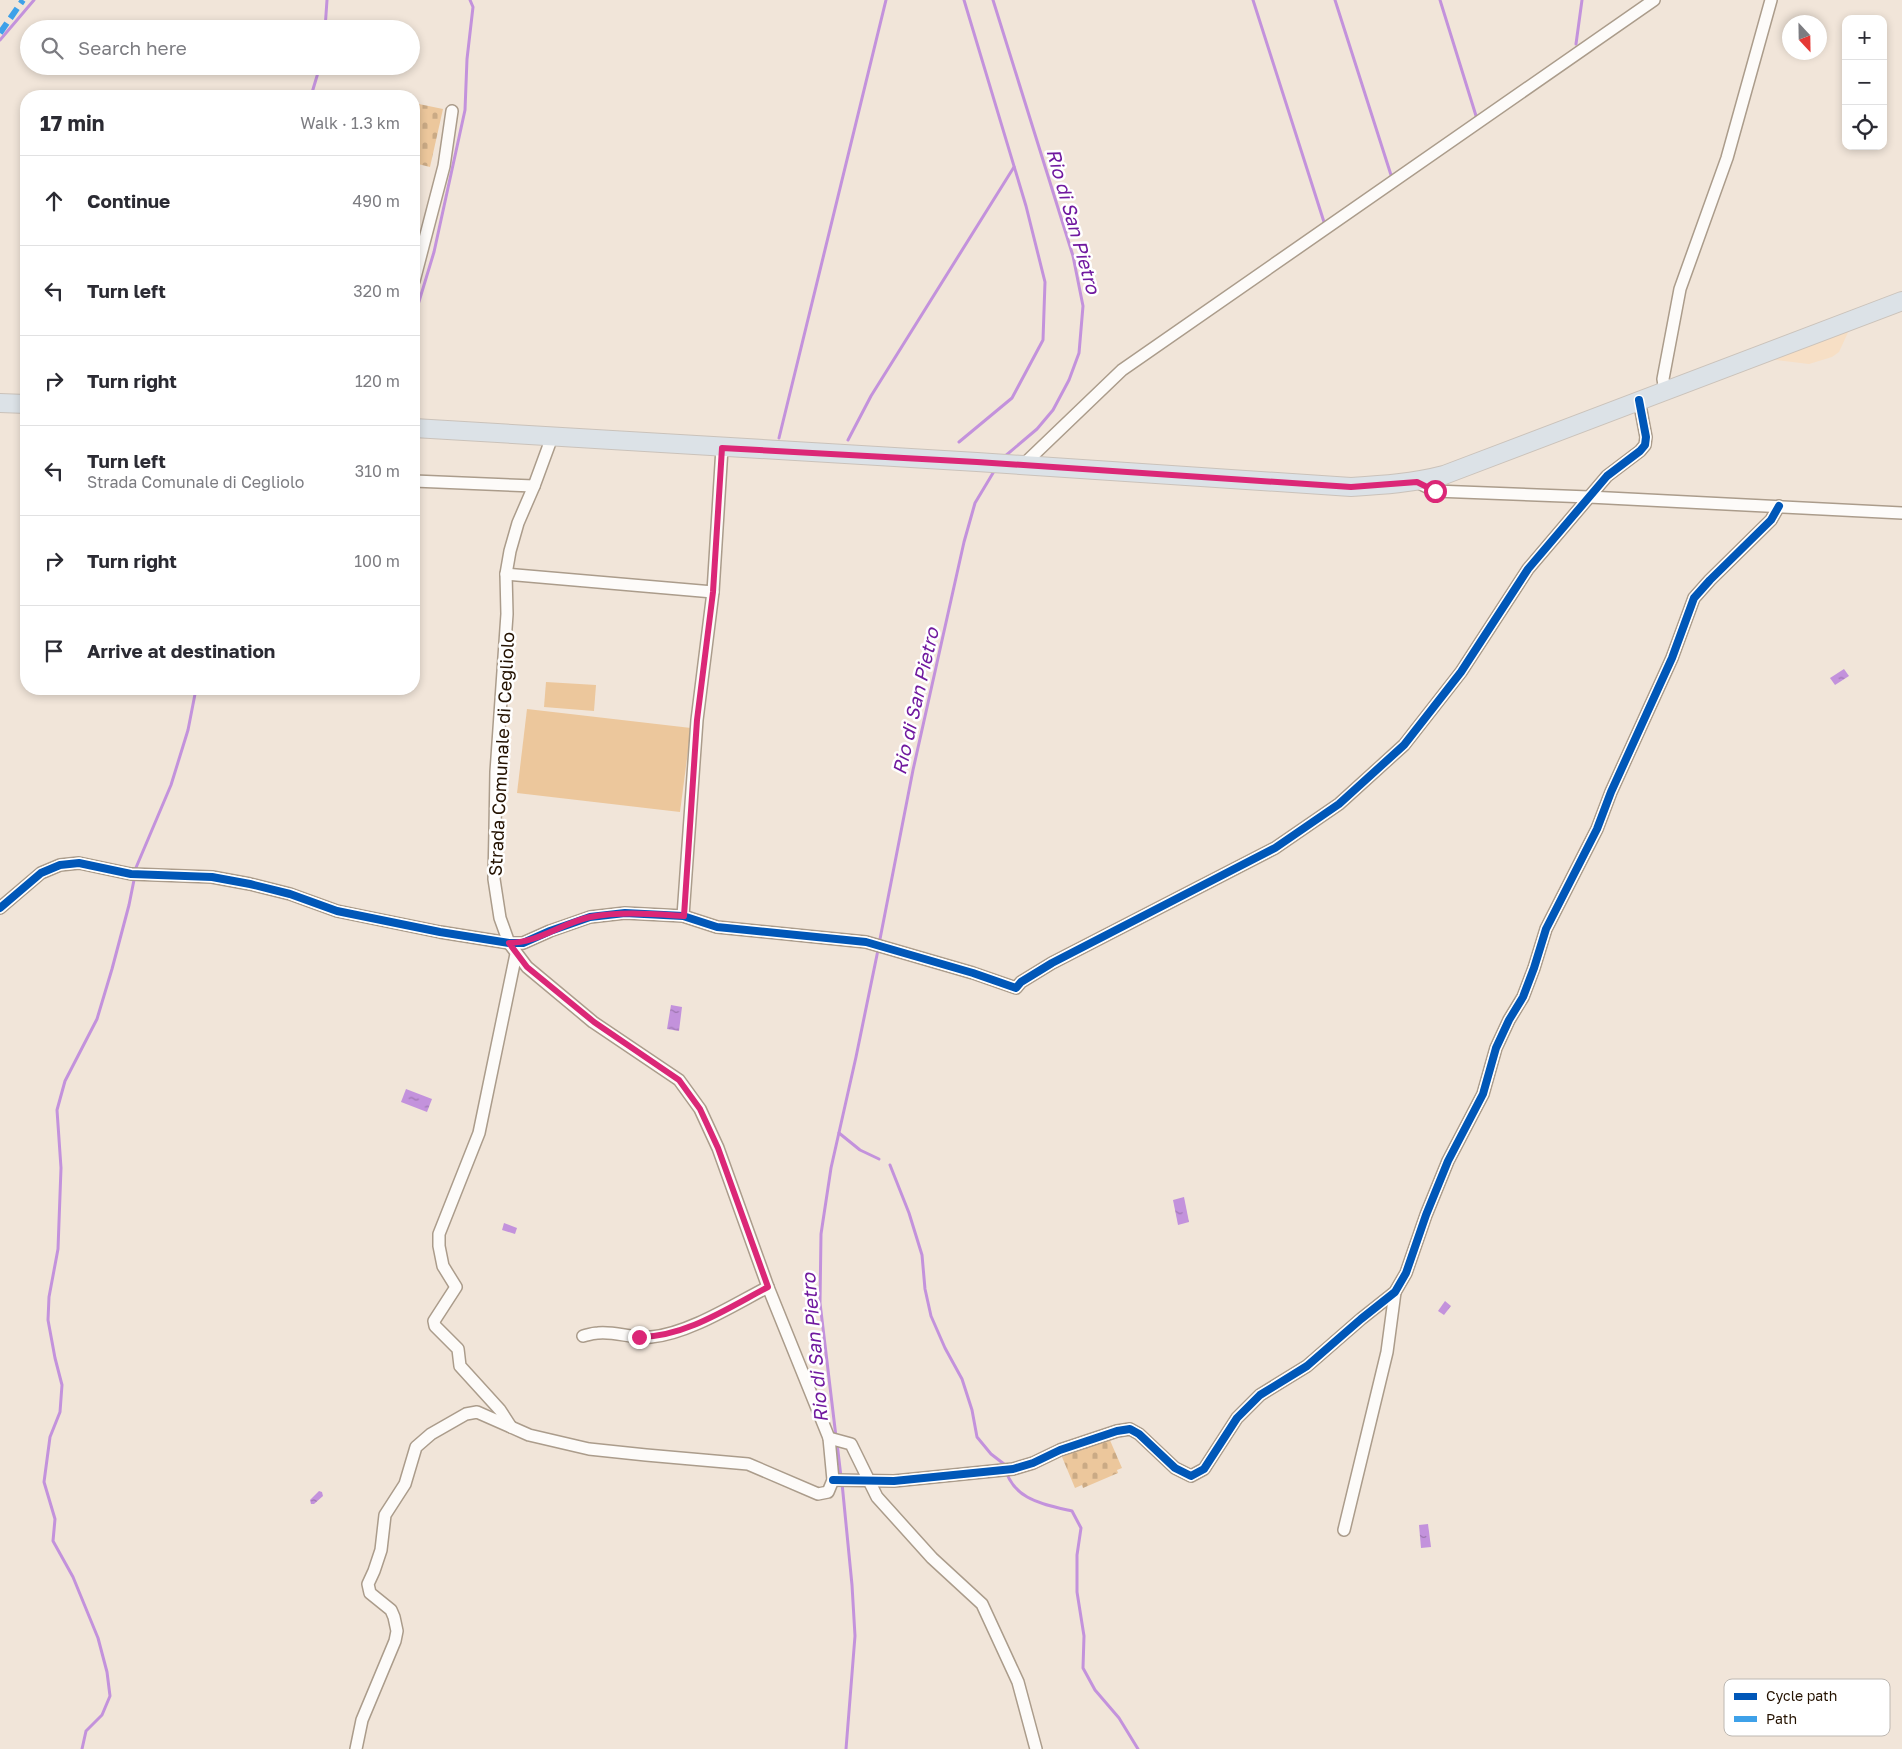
<!DOCTYPE html>
<html lang="en">
<head>
<meta charset="utf-8">
<style>
	:root { --surface:#fff; --page:#f2f2f3; --text:#2b2b33; --muted:#7c7c81; --line:#e1e1e2 }
	body { margin:0; font-family:"Golos Text",sans-serif; background:var(--page); color:var(--text) }
	.controls { position:absolute; right:15px; top:15px; display:grid; overflow:hidden; border-radius:10px; box-shadow:0 2px 8px #0003 }
	.controls button { width:45px; height:45px; display:grid; place-items:center; padding:0; border:0; border-bottom:1px solid var(--line); background:var(--surface); color:var(--text); font:25px sans-serif }
	.compass { position:absolute; left:1782px; top:15px; width:45px; height:45px; border-radius:50%; background:var(--surface); box-shadow:0 2px 8px #0003; rotate:158deg }
	.stop { position:absolute; width:15px; height:15px; margin:-11px; border:4px solid #db2777; border-radius:50%; background:#fff }
	.stop.end { background:#db2777; border-color:#fff; box-shadow:0 1px 5px #0008 }
	.list { margin:0; padding:0; list-style:none }
	h2 { display:flex; justify-content:space-between; align-items:center; height:65px; margin:0; padding:0 20px; font-size:21px }
	h2 small { font-size:16px; font-weight:400; color:var(--muted) }
	.list li { display:grid; grid-template-columns:32px 1fr auto; gap:15px; align-items:center; box-sizing:border-box; height:90px; padding:0 20px; border-top:1px solid var(--line) }
	.list b { display:block; font-size:19px; white-space:nowrap }
	.list p { margin:0; font-size:16px; white-space:nowrap; color:var(--muted) }
	.list em { font-size:16px; font-style:normal; color:var(--muted) }
	.icon { flex:none; width:28px; height:28px; fill:none; stroke:currentColor; stroke-width:2; stroke-linecap:round; stroke-linejoin:round }
	.map { position:relative; flex:none; width:1902px; height:1749px; overflow:hidden }
	.search { position:absolute; background:var(--surface); box-shadow:0 2px 8px #0003; left:20px; top:20px; width:400px; height:55px; display:flex; align-items:center; gap:12px; box-sizing:border-box; padding:0 18px; border-radius:28px; color:var(--muted); font-size:19px }
	.panel { position:absolute; background:var(--surface); box-shadow:0 2px 8px #0003; left:20px; top:90px; width:400px; height:605px; border-radius:20px }
	.map>svg:first-child { display:block }
</style>
</head>
<body>
<div class="map">
<svg width="1902" height="1749" viewBox="0 0 1902 1749">
	<defs>
		<pattern id="cemetery-stones" width="16" height="16" patternUnits="userSpaceOnUse" patternTransform="scale(1.25)"><rect width="16" height="16" fill="#ecc79c"/><path d="M2 7V4a2 2 0 0 1 4 0v3zM10 15v-3a2 2 0 0 1 4 0v3z" fill="#caaa85"/></pattern>
		<pattern id="water-ripples" width="26" height="14" patternUnits="userSpaceOnUse" patternTransform="scale(1.25)"><rect width="26" height="14" fill="#c392dc"/><path d="M2 4q2-2 4 0t4 0M15 11q2-2 4 0t4 0" fill="none" stroke="#9e76b0"/></pattern>
	</defs>
	<rect width="100%" height="100%" fill="#f1e5d9"/>
	<polygon fill="#f7dfc5" points="1850,328 1839,352 1832,357 1809,364 1768,359"/>
	<g fill="url(#cemetery-stones)">
		<polygon points="414,103 443,109 430,167 414,163"/>
		<polygon points="1109,1438 1122,1468 1117,1470 1118,1473 1083,1488 1082,1485 1075,1488 1062,1457"/>
	</g>
	<g fill="#ecc79c">
		<polygon points="546,682 596,685 594,711 544,707"/>
		<polygon points="527,709 691,728 680,812 517,793"/>
	</g>
	<g fill="url(#water-ripples)">
		<polygon points="1844,669 1849,676 1835,685 1830,678"/>
		<polygon points="671,1005 682,1007 679,1031 667,1029"/>
		<polygon points="406,1089 432,1099 427,1112 401,1102"/>
		<polygon points="1184,1197 1189,1222 1178,1225 1173,1200"/>
		<polygon points="504,1223 517,1228 515,1234 502,1230"/>
		<polygon points="1445,1301 1451,1306 1444,1315 1438,1311"/>
		<polygon points="319,1491 322,1492 323,1496 314,1504 311,1504 310,1500"/>
		<polygon points="1428,1524 1431,1547 1421,1548 1419,1525"/>
	</g>
	<g fill="none" stroke-linecap="round" stroke-linejoin="round">
		<g stroke="#c392dc" stroke-width="3">
			<polyline points="993,0 1073,256 1083,306 1079,353 1069,380 1053,410 1037,429 1004,457"/>
			<polyline points="1253,0 1324,222"/>
			<polyline points="1335,0 1391,175"/>
			<polyline points="1440,0 1477,119"/>
			<polyline points="325,29 327,0"/>
			<polyline points="0,40 34,0"/>
			<polyline points="1576,44 1582,0"/>
			<polyline points="311,96 320,66"/>
			<polyline points="414,318 434,252 465,110 467,59 473,7 470,0"/>
			<polyline points="779,438 886,0"/>
			<polyline points="848,440 871,396 1014,167"/>
			<polyline points="959,442 1012,398 1043,340 1045,282 1026,206 964,0"/>
			<polyline points="135,870 171,785 188,730 196,689"/>
			<polyline points="880,939 913,770 964,542 975,503 993,473"/>
			<polyline points="839,1133 860,1150 879,1159"/>
			<path d="M890 1165 909 1213 922 1255 925 1289 931 1316 945 1348 962 1379 972 1410 977 1437 991 1454 1004 1464C1011 1499 1041 1504 1072 1511L1081 1528 1077 1555V1592L1084 1636 1083 1668 1095 1690 1119 1718 1138 1749"/>
			<polyline points="836,1437 820,1303 821,1234 831,1168 856,1057 878,950"/>
			<polyline points="837,1443 841,1477"/>
			<polyline points="842,1483 852,1585 855,1636 846,1749"/>
			<polyline points="82,1749 86,1731 102,1715 110,1696 107,1672 98,1638 73,1577 53,1541 55,1519 44,1482 50,1437 60,1412 62,1385 55,1358 48,1320 49,1297 58,1249 61,1168 57,1110 65,1081 97,1019 112,969 129,905 134,880"/>
		</g>
		<g stroke="#ab9c8b" stroke-width="14">
			<g id="minor">
				<polyline points="414,281 444,166 452,111"/>
				<polyline points="1665,391 1663,379 1680,289 1727,158 1771,0"/>
				<polyline points="552,437 534,486 518,523 510,551 506,574 507,614 496,772 495,830 494,879 500,918 509,943 527,967 593,1022 679,1080 700,1109 718,1148 768,1287 829,1438 851,1444 877,1497 932,1558 982,1604 1018,1682 1036,1749"/>
				<polyline points="1023,465 1122,370 1654,0"/>
				<polyline points="414,481 534,486"/>
				<polyline points="1417,482 1435,491 1589,497 1902,513"/>
				<polyline points="506,574 713,592 722,448"/>
				<polyline points="0,908 41,873 60,865 79,863 131,874 212,877 250,884 290,894 337,911 440,932 509,943 523,943 550,931 590,917 625,913 683,916 717,927 866,942 973,973 1016,988 1021,982 1052,963 1275,848 1339,804 1404,745 1461,672 1528,569 1607,476 1640,451 1645,445 1646,437 1639,400"/>
				<polyline points="683,916 697,720 713,592"/>
				<path d="M583 1336C587 1335 593 1333 598 1333 615 1331 633 1339 651 1337 688 1334 735 1304 768 1287"/>
				<polyline points="511,1427 500,1410 460,1366 458,1349 435,1326 434,1321 456,1287 443,1266 439,1246 439,1234 479,1133 516,954"/>
				<polyline points="833,1480 894,1481 1013,1469 1033,1463 1060,1450 1117,1431 1130,1429 1139,1434 1175,1468 1191,1476 1204,1469 1237,1418 1260,1395 1307,1366 1361,1319 1395,1292 1406,1273 1426,1215 1448,1161 1483,1094 1496,1048 1509,1020 1523,997 1534,968 1546,929 1597,829 1611,792 1672,658 1694,598 1710,580 1771,520 1779,506"/>
				<polyline points="1344,1530 1387,1352 1395,1292"/>
				<polyline points="356,1749 362,1720 395,1641 397,1631 394,1617 391,1610 370,1593 368,1584 374,1571 381,1550 385,1515 405,1484 416,1447 431,1434 466,1414 477,1412 529,1435 589,1449 646,1455 748,1464 818,1494 828,1492 833,1480 829,1438"/>
			</g>
		</g>
		<g stroke="#cac2ba" stroke-width="20">
			<g id="primary">
				<polyline points="0,403 26,404"/>
				<path d="M414 428 977 462 1351 487C1383 485 1413 483 1444 475L1902 301"/>
			</g>
		</g>
		<use href="#minor" stroke="#fdfbf9" stroke-width="11"/>
		<use href="#primary" stroke="#dce2e7" stroke-width="18"/>
		<polyline stroke="#3ea1e9" stroke-width="6" stroke-dasharray="12 6" stroke-linecap="butt" points="0,33 23,0"/>
		<g stroke="#fff" stroke-width="11">
			<g id="cycleway">
				<polyline points="0,908 41,873 60,865 79,863 131,874 212,877 250,884 290,894 337,911 440,932 509,943 523,943 550,931 590,917 625,913 683,916 717,927 866,942 973,973 1016,988 1021,982 1052,963 1275,848 1339,804 1404,745 1461,672 1528,569 1607,476 1640,451 1645,445 1646,437 1639,400"/>
				<polyline points="833,1480 894,1481 1013,1469 1033,1463 1060,1450 1117,1431 1130,1429 1139,1434 1175,1468 1191,1476 1204,1469 1237,1418 1260,1395 1307,1366 1361,1319 1395,1292 1406,1273 1426,1215 1448,1161 1483,1094 1496,1048 1509,1020 1523,997 1534,968 1546,929 1597,829 1611,792 1672,658 1694,598 1710,580 1771,520 1779,506"/>
			</g>
		</g>
		<use href="#cycleway" stroke="#0057b8" stroke-width="8"/>
	</g>
	<g fill="none" stroke-linecap="round" stroke-linejoin="round">
		<path stroke="#db2777" stroke-width="6" d="M639 1337C685 1337 728 1308 768 1287L718 1148 700 1109 679 1080 594 1022 527 967 509 943C537 943 562 923 590 917 621 911 653 914 684 916L697 720 713 592 722 448 977 462 1351 487 1417 482 1435 491"/>
	</g>
	<g text-anchor="middle" dominant-baseline="central" stroke-width="5" stroke-linejoin="round" paint-order="stroke">
		<g font-size="18" fill="#241200" stroke="#fff">
			<text transform="translate(501 754) rotate(-87)">Strada Comunale di Cegliolo</text>
		</g>
		<g font-size="19" font-style="italic" fill="#70199f" stroke="#fff">
			<text transform="translate(1074 221) rotate(74)">Rio di San Pietro</text>
			<text transform="translate(915 701) rotate(-77)">Rio di San Pietro</text>
			<text transform="translate(814 1348) rotate(-95)">Rio di San Pietro</text>
		</g>
	</g>
	<rect x="1724" y="1679" width="166" height="57" rx="8" fill="#fff" stroke="#bdb8b2" stroke-width="1"/>
	<rect x="1734" y="1693" width="23" height="7" fill="#0057b8"/>
	<rect x="1734" y="1716" width="23" height="6" fill="#3ea1e9"/>
	<g font-size="14" fill="#241200">
		<text x="1766" y="1701">Cycle path</text>
		<text x="1766" y="1724">Path</text>
	</g>
</svg>
<div class="controls">
<button>+</button>
<button>−</button>
<button><svg class="icon" aria-label="locate" viewBox="0 0 24 24"><circle cx="12" cy="12" r="6"/><path d="M12 2v4M12 18v4M2 12h4M18 12h4"/></svg></button>
</div>
<svg class="compass" viewBox="-18 -18 36 36"><path d="M0-13l5 13h-10z" fill="#e53935"/><path d="M0 13l5-13h-10z" fill="#7c7c81"/></svg>
<div class="stop" style="left:1435px;top:491px"></div>
<div class="stop end" style="left:639px;top:1337px"></div>
<div class="search"><svg class="icon" aria-label="search" viewBox="0 0 24 24"><circle cx="10" cy="10" r="6"/><path d="M15 15l6 6"/></svg>Search here</div>
<section class="panel">
<h2>17 min<small>Walk · 1.3 km</small></h2>
<ul class="list">
<li><svg class="icon" aria-label="ahead" viewBox="0 0 24 24"><path d="M12 20V5M6 11l6-6 6 6"/></svg><div><b>Continue</b></div><em>490 m</em></li>
<li><svg class="icon" aria-label="left" viewBox="0 0 24 24"><path d="M17 20v-9H6M10 6l-5 5 5 5"/></svg><div><b>Turn left</b></div><em>320 m</em></li>
<li><svg class="icon" aria-label="right" viewBox="0 0 24 24"><path d="M7 20v-9h11M14 6l5 5-5 5"/></svg><div><b>Turn right</b></div><em>120 m</em></li>
<li><svg class="icon" aria-label="left" viewBox="0 0 24 24"><path d="M17 20v-9H6M10 6l-5 5 5 5"/></svg><div><b>Turn left</b><p>Strada Comunale di Cegliolo</p></div><em>310 m</em></li>
<li><svg class="icon" aria-label="right" viewBox="0 0 24 24"><path d="M7 20v-9h11M14 6l5 5-5 5"/></svg><div><b>Turn right</b></div><em>100 m</em></li>
<li><svg class="icon" aria-label="arrive" viewBox="0 0 24 24"><path d="M6 21V4h12l-3 4 3 4H6"/></svg><div><b>Arrive at destination</b></div></li>
</ul>
</section>
</div>
</body>
</html>
